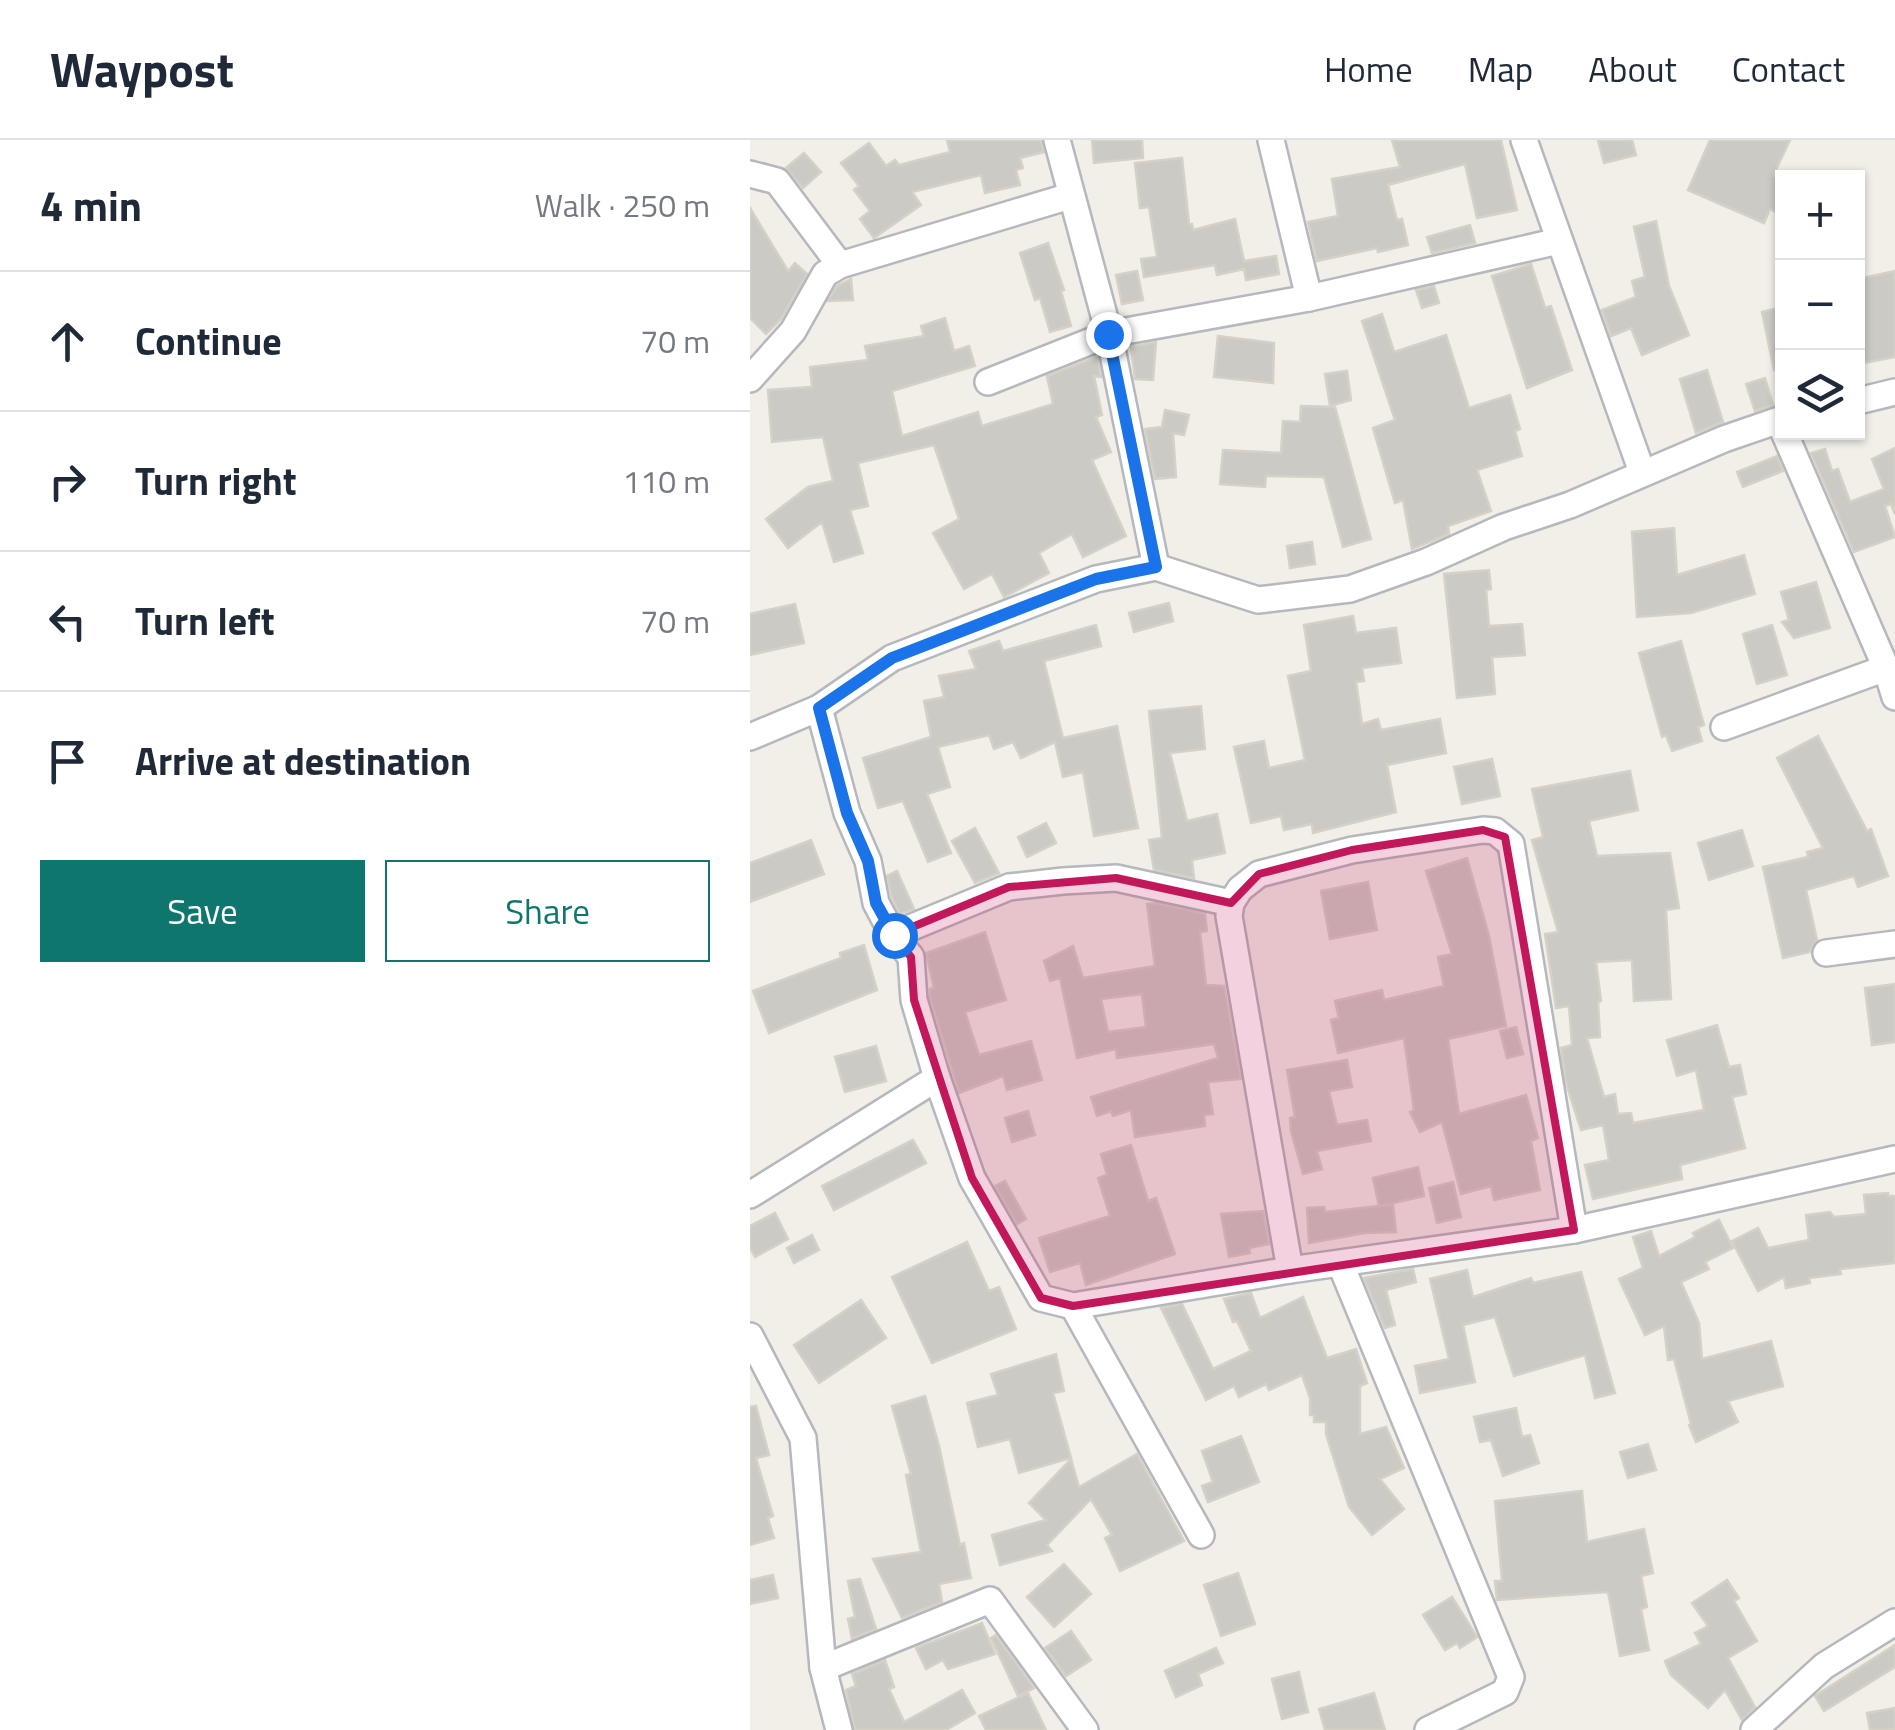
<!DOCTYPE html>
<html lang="en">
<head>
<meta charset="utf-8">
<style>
	:root { --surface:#fff; --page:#f2f2f3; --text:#1f2937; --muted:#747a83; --line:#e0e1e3; --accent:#0f766e }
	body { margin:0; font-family:"Titillium Web",sans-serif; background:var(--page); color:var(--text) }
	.controls { position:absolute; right:30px; top:30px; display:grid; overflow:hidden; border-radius:0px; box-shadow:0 2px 8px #0004 }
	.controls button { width:90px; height:90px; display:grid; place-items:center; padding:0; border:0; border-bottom:2px solid var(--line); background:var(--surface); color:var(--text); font:50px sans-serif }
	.stop { position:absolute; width:30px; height:30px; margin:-22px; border:8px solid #1a73e8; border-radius:50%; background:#fff }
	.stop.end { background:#1a73e8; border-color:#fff; box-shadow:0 2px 10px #0008 }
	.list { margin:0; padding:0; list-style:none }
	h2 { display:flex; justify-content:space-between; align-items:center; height:130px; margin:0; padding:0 40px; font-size:42px }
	h2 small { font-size:32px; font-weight:400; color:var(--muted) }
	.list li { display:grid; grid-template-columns:65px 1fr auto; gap:30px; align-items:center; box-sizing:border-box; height:140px; padding:0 40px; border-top:2px solid var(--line) }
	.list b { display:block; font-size:38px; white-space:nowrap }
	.list em { font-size:32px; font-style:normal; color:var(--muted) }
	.actions { display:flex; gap:20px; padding:30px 40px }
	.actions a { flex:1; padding:22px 0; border:2px solid var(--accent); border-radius:0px; text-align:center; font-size:35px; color:var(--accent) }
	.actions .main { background:var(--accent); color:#fff }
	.icon { flex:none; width:55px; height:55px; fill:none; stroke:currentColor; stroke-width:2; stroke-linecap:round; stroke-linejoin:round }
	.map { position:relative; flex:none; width:1145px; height:1590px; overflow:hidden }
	header { display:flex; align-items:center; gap:60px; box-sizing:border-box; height:140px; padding:0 50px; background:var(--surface); border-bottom:2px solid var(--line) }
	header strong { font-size:48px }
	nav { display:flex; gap:55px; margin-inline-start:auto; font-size:35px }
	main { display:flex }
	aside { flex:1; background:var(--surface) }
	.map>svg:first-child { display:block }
</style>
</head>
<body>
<header>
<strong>Waypost</strong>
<nav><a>Home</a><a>Map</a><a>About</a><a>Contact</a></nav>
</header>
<main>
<aside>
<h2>4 min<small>Walk · 250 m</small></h2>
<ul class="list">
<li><svg class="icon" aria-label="ahead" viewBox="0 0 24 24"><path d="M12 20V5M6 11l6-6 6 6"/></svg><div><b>Continue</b></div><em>70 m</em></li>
<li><svg class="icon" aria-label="right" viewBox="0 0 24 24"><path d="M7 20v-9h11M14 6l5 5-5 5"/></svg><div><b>Turn right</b></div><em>110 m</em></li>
<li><svg class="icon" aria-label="left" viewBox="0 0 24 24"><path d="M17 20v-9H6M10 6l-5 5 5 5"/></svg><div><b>Turn left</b></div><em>70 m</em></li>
<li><svg class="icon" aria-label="arrive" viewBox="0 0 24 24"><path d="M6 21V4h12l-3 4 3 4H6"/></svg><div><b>Arrive at destination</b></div></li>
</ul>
<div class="actions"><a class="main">Save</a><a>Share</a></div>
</aside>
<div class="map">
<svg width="1145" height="1590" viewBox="0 0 1145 1590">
	<rect width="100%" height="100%" fill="#f1efe8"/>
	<g fill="#cccac5" stroke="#d6d1c6" stroke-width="2.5" fill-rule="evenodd">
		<polygon points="197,0 291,0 294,12 270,18 273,28 266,30 270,45 235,53 231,35 162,52 171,65 124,98 110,79 120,71 104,50 109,46 91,23 119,3 136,26 145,20 149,25 200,12"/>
		<polygon points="342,0 392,0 393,18 344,23"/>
		<polygon points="642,0 751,0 767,70 727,78 715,24 638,45 647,80 652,79 658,105 628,112 627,108 567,121 558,82 588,76 582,39 650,27"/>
		<polygon points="848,0 882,0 886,15 854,23"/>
		<polygon points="960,0 1040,0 1023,36 1032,41 1032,75 1020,69 1014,83 938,50"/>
		<polygon points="54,13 71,32 53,48 36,28"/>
		<polygon points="432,18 439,84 442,84 443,90 485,79 494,121 526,116 529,134 496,140 494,129 467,135 465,125 394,137 391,119 407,117 399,67 390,68 385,23"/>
		<polygon points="0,68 38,131 45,123 57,134 31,179 16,194 0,178"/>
		<polygon points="906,81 919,146 939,195 892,215 881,188 861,196 852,170 886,157 882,141 895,137 884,87"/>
		<polygon points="720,85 725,103 682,113 677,97"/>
		<polygon points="298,103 314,150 311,151 321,186 300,192 290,158 285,160 270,113"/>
		<polygon points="781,124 795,168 801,166 822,230 777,248 742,136"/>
		<polygon points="387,131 393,160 372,164 366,135"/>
		<polygon points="1145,131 1145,217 1108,224 1108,139"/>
		<polygon points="101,139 103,160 78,161 87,146"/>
		<polygon points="684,146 689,163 672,168 666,150"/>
		<polygon points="1032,167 1032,229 1024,230 1012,172"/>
		<polygon points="632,174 644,212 696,195 719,268 760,255 770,289 765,291 772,316 727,330 741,371 698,386 699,394 662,409 653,360 645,363 623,288 645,280 612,181"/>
		<polygon points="195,178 204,211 219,206 225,226 142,251 152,296 228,272 232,286 303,264 297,236 347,217 351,237 344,236 352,275 346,277 361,312 342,320 376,396 333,417 322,394 289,413 299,433 254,457 242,434 214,449 183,393 209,379 184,305 108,323 118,366 100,370 113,413 84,422 72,382 38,408 16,379 58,347 83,341 73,297 22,302 18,250 62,247 60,227 118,220 115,206 174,196 171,186"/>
		<polygon points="468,196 524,203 523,243 464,237"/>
		<polygon points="406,202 403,240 385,239 381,207"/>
		<polygon points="957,230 973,282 946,293 930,239"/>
		<polygon points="597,231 601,260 580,266 575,234"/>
		<polygon points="1015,238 1023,265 1005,271 996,244"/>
		<polygon points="551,266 585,267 621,399 593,407 574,337 516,336 515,347 470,344 473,310 531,313 533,281 550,282"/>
		<polygon points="415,270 439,275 434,295 423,293 426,337 405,339 395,289 412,287"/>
		<polygon points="1145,308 1145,374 1141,364 1135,366 1145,397 1104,412 1061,313 1075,309 1082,331 1088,329 1100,362 1134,349 1122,319"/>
		<polygon points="1027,316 1033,331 993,347 987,332"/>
		<polygon points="924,388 927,435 994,415 1005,454 941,473 887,477 882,392"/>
		<polygon points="562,402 565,424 540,428 537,406"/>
		<polygon points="739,430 741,449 736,450 739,486 772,484 775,515 742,517 745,554 707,558 694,434"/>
		<polygon points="1066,442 1080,488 1044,498 1032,482 1039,480 1031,452"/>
		<polygon points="419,463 423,481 384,492 379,473"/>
		<polygon points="45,464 54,503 0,515 0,474"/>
		<polygon points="603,476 606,493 646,488 651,523 612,528 614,541 606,542 612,584 628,579 631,590 690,579 696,613 637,625 646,672 563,693 562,684 534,690 531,676 501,683 484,607 514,601 519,628 555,620 538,536 561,531 554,485"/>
		<polygon points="346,485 351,506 294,521 313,598 367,586 388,688 344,696 333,632 313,637 305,602 271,618 263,602 244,609 239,595 188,607 200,647 177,654 201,713 178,722 153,661 128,668 113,618 181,597 174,561 194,557 189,536 226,529 219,511 249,501 253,511"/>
		<polygon points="1022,485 1037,535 1007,544 993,494"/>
		<polygon points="931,501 954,585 948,587 952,601 922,611 916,595 912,597 889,513"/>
		<polygon points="451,566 455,609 420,613 437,681 467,674 475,713 442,720 444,738 404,730 399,700 412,698 399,571"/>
		<polygon points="1068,596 1117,691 1121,689 1138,736 1108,747 1104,736 1056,750 1067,800 1060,812 1033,818 1013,727 1058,717 1057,712 1073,708 1027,618"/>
		<polygon points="742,619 750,656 712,664 704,627"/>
		<polygon points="880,631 888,670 839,681 847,716 920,713 929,768 916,770 921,859 884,861 882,820 846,822 851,861 848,862 850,897 837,898 854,957 865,954 868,974 881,973 883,983 954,970 946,930 927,936 917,900 967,885 979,927 990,925 996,954 982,957 995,1008 930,1025 932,1039 843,1059 835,1025 859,1020 853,985 831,990 816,943 811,908 822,905 819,866 806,868 795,794 808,792 782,700 793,697 782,649"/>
		<polygon points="296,683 306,703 277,717 268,697"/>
		<polygon points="225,688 249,733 225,743 202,701"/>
		<polygon points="992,690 1003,726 959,740 948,703"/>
		<polygon points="61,700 74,734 0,762 0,723"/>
		<polygon points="717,718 739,796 756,886 698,899 709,974 776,955 788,998 781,1001 790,1050 744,1060 741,1046 711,1054 692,982 670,992 660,972 664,970 654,898 588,913 581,880 589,878 585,861 632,850 634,860 694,846 688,817 702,814 676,731"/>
		<polygon points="147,731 164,769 150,774 142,758 137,736"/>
		<polygon points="618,742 627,790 580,799 571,751"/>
		<path d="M406 763 455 774 457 791 450 792 456 845 474 846 491 939 458 942 463 974 454 975 455 986 385 997 381 970 363 976 361 971 347 976 341 957 468 918 464 904 367 918 366 909 327 918 310 838 300 841 294 821 323 806 333 838 405 826 397 764ZM392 854 396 887 358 892 351 859Z"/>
		<polygon points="235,792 256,860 215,872 229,915 281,901 292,940 257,950 253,936 209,953 180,857 180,849 184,848 176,813"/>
		<polygon points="114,805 127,850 19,893 3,851 91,818 90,813"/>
		<polygon points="1145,844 1145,902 1122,905 1115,848"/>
		<polygon points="766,887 773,914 757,918 750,891"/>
		<polygon points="126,906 136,941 95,952 85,917"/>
		<polygon points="597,920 602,947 579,951 587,985 617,980 621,1001 567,1011 572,1029 553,1034 541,991 540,978 545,977 537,930"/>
		<polygon points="278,971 285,995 262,1002 255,978"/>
		<polygon points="163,1000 176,1023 84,1070 72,1046"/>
		<polygon points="381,1005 398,1061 406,1058 425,1114 336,1145 330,1123 300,1132 289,1098 360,1076 348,1038 357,1035 351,1014"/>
		<polygon points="668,1027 674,1056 630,1066 643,1065 646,1092 615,1093 559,1103 557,1068 574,1067 575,1072 629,1066 623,1038"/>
		<polygon points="255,1041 276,1079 267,1084 245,1046"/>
		<polygon points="703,1042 711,1077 687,1083 679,1048"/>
		<polygon points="1138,1053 1138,1056 1145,1056 1145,1123 1090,1129 1091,1134 1059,1138 1060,1143 1036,1148 1034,1137 1008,1151 982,1101 1008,1088 1018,1108 1059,1100 1056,1075 1080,1072 1084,1077 1116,1074 1114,1055"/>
		<polygon points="513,1071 519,1104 499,1108 500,1113 479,1117 471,1074"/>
		<polygon points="25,1073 38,1099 5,1117 0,1108 0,1086"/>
		<polygon points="969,1080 983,1108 955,1122 959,1129 931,1142 949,1183 952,1219 1021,1201 1033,1246 978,1261 988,1282 946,1302 939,1285 941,1284 924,1219 918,1220 914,1186 895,1195 869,1139 893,1128 883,1097 901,1091 909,1116 945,1097 943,1093"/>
		<polygon points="62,1095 69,1110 44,1123 37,1108"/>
		<polygon points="217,1102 239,1151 249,1147 266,1189 182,1223 142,1137"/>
		<polygon points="663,1129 666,1142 636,1150 645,1185 635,1188 614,1138"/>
		<polygon points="717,1130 723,1157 781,1138 783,1143 831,1132 865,1253 845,1258 835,1215 764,1236 745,1177 713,1185 725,1242 670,1253 665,1226 699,1219 680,1139"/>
		<polygon points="501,1153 510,1178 553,1157 577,1218 606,1209 617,1243 610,1246 610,1294 636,1287 654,1328 630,1339 654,1369 622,1395 599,1367 576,1294 576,1282 564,1282 564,1275 560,1275 560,1258 552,1235 519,1250 516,1244 489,1257 484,1246 456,1260 411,1168 432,1164 463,1229 501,1211 487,1181 483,1182 474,1159"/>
		<polygon points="111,1160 136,1198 69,1243 44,1205"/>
		<polygon points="306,1214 314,1251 303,1253 321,1318 269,1333 260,1299 228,1307 217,1263 248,1255 241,1234"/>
		<polygon points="175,1256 189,1306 210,1405 214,1403 221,1438 189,1444 192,1462 152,1478 123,1419 171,1412 156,1335 161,1334 142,1266"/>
		<polygon points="6,1266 19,1315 6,1318 23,1376 18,1378 24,1398 0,1405 0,1267"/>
		<polygon points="766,1268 772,1297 780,1295 789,1323 753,1336 741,1300 730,1302 724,1277"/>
		<polygon points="491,1296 509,1342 458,1362 452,1346 463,1342 452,1311"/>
		<polygon points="898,1304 906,1330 878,1338 870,1312"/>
		<polygon points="387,1314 434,1401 370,1431 355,1398 362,1395 341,1359 297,1405 302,1411 250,1425 242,1395 296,1380 279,1363 321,1319 329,1347"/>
		<polygon points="832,1351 837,1402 894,1389 903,1433 891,1436 897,1467 891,1469 899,1510 870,1516 858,1452 747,1460 745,1441 752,1441 745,1361"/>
		<polygon points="314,1424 341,1454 304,1487 277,1457"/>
		<polygon points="488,1433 505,1484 471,1496 454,1445"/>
		<polygon points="23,1435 28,1458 0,1464 0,1440"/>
		<polygon points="110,1439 126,1489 102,1499 98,1479 105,1477 98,1441"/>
		<polygon points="977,1440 989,1458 984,1461 1007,1501 978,1518 1005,1567 992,1580 975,1550 958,1568 921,1535 915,1521 951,1504 945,1493 958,1486 942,1463"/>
		<polygon points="702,1457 727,1497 710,1508 707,1503 695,1510 673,1475"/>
		<polygon points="232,1483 245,1514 198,1529 193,1520 176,1529 166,1508"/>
		<polygon points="321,1491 341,1520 316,1536 295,1508"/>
		<polygon points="246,1495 284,1548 268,1556 241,1498"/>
		<polygon points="1145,1505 1145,1527 1074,1571 1065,1556"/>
		<polygon points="466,1508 473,1523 448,1534 452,1545 426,1557 415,1531"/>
		<polygon points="135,1520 144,1547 139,1549 154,1582 212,1550 225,1573 196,1590 105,1590 96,1550 106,1546 102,1534"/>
		<polygon points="549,1532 558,1572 532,1579 522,1539"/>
		<polygon points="278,1553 296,1590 236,1590 229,1576"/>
		<polygon points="624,1553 635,1590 575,1590 569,1569"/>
		<polygon points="1145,1568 1145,1590 1120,1590 1117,1573"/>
	</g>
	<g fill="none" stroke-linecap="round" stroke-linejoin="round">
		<g stroke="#b5b8bc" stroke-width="30">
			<g id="minor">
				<polyline points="307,0 359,194 406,427"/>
				<polyline points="521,0 559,158"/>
				<polyline points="774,0 892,332"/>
				<polyline points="0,34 27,41 90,125"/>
				<polyline points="0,239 43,191 75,134 90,125 320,56"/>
				<polyline points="238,242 359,194 559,158 809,101"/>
				<polyline points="1108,261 1145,252"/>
				<polyline points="1034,292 1136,528 1145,557"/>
				<polyline points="69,568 97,673 118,721 126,763 143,795 161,817 164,860 187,938 222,1038 291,1158 323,1166 540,1130 824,1090 1145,1019"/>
				<polyline points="974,587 1136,528"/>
				<polyline points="0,597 69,568 142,518 346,439 406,427 508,460 600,449 676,422 754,387 820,365 974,299 1032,279"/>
				<polyline points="143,795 259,747 313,741 366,738 481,763"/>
				<polyline points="1076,813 1145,804"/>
				<polyline points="0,1055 187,938"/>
				<polyline points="591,1125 761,1537 755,1552 678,1590"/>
				<polyline points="540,1130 479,776 481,763 490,749 509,734 602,710 733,690 745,691 761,704 824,1090"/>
				<polyline points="323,1166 451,1395"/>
				<polyline points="0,1196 53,1298 73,1528 89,1590"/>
				<polyline points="73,1528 240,1460 335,1590"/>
				<polyline points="1004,1590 1074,1526 1145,1482"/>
			</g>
		</g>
		<use href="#minor" stroke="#fff" stroke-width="25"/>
	</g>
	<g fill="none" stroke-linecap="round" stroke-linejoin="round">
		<polyline stroke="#1a73e8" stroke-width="12" points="144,795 126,763 118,721 97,673 69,568 142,518 346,439 406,427 358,194"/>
	</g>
	<path fill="#c2185b" fill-opacity="0.2" stroke="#c2185b" stroke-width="8" stroke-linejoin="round" d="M733 690 755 697 824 1090 323 1166 291 1158 222 1038 164 860 161 817 143 795 259 747 366 738 481 763 509 734 602 710Z"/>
</svg>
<div class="controls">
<button>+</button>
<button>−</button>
<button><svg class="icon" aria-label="layers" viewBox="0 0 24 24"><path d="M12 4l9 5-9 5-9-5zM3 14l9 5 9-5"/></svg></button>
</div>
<div class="stop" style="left:144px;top:795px"></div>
<div class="stop end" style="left:358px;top:194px"></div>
</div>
</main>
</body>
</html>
